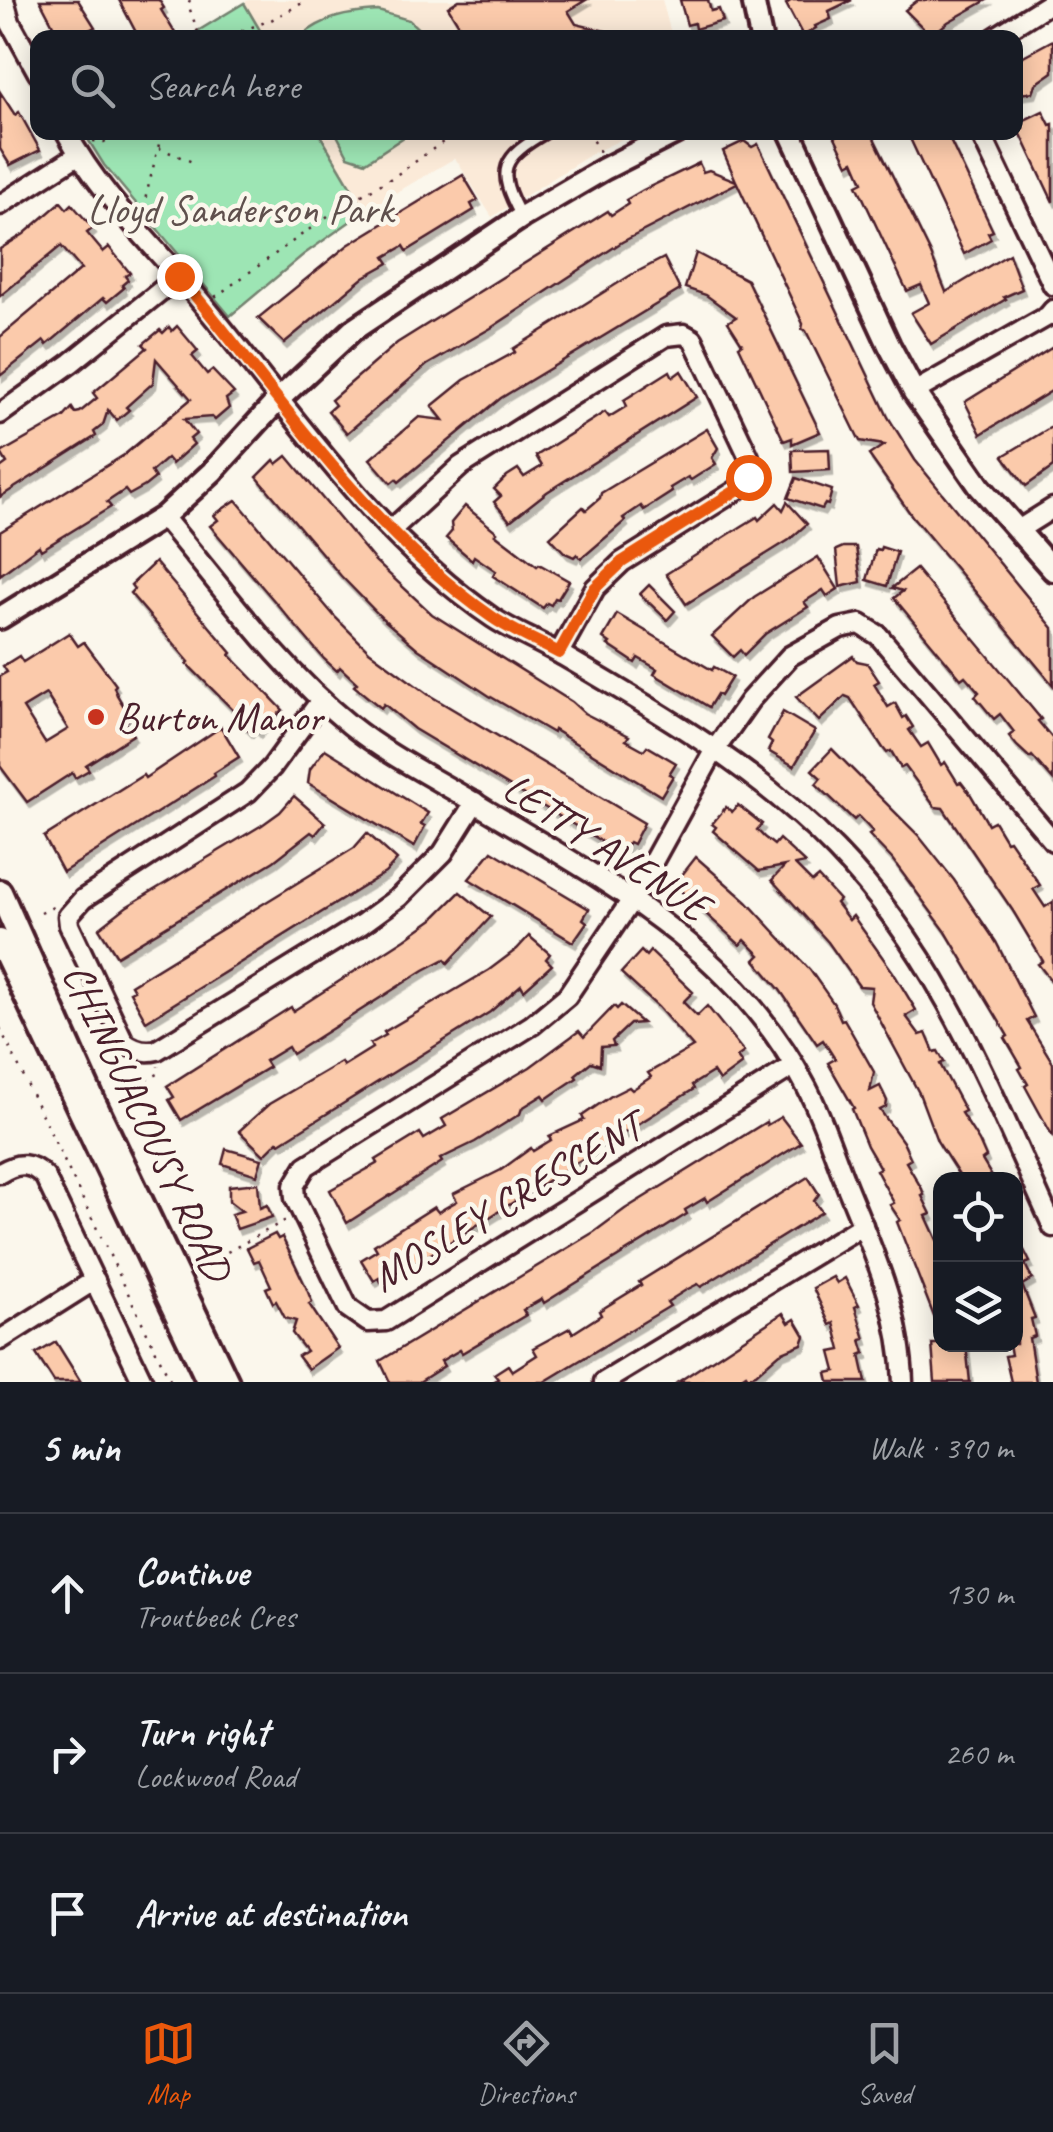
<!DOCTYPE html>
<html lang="en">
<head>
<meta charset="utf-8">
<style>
	:root { --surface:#171b24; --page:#242831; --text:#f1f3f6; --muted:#9ea1a6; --line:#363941; --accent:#ea580c }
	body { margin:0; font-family:Caveat,sans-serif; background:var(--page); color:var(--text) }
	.controls { position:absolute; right:30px; bottom:30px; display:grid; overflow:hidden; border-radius:20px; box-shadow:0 5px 25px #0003 }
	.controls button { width:90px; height:90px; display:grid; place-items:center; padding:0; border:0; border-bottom:2px solid var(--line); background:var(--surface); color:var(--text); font:50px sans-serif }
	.stop { position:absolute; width:30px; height:30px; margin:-22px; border:8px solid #ea580c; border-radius:50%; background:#fff }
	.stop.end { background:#ea580c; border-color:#fff; box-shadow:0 2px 10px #0008 }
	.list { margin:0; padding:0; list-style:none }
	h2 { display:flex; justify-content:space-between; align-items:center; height:130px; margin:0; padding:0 40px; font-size:42px }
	h2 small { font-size:32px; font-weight:400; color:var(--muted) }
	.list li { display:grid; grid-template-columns:65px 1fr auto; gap:30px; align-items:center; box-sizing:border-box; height:160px; padding:0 40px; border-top:2px solid var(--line) }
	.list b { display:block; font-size:38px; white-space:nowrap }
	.list p { margin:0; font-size:32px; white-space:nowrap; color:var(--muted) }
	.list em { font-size:32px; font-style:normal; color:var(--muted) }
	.icon { flex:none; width:55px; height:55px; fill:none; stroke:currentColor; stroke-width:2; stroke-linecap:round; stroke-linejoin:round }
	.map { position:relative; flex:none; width:1053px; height:1382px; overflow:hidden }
	.search { position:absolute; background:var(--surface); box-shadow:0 5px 25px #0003; left:30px; right:30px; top:30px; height:110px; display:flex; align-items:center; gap:25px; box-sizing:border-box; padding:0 35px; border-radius:20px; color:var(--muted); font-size:38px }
	.sheet { height:610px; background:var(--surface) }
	nav { display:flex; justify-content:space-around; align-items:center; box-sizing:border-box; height:140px; border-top:2px solid var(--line); background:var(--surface); font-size:28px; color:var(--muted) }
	nav a { display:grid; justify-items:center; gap:5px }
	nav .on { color:var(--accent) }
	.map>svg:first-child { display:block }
</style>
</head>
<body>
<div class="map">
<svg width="1053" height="1382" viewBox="0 0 1053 1382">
	<defs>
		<filter id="shadow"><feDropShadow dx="3" dy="5.5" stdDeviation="0" flood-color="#0004"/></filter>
	</defs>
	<rect width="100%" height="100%" fill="#fbf7ec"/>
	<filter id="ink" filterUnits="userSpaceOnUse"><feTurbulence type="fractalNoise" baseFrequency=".01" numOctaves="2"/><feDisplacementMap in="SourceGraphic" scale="20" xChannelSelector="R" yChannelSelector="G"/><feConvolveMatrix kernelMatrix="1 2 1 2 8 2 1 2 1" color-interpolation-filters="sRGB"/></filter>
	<g filter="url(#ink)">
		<g fill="#fbead8">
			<polygon points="248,0 662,0 672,37 264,37 244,3"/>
			<polygon points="319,133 635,133 593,153 492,217 455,158 365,211"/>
		</g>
		<g fill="#9de5b4" stroke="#748270" stroke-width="2.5">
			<polygon points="244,3 264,37 188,37"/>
			<path d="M378 11 409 20 427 37H300C324 17 347 13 378 11Z"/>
			<polygon points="84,133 319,133 365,211 303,255 230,316 104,165"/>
			<polygon points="336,133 410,133 366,162 348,156"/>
		</g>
		<g fill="#fbcaab" stroke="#4a1f2b" stroke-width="2.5" fill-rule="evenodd" filter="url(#shadow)">
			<polygon points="40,0 78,0 95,27 89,30 92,34 86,38 60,38"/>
			<polygon points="119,0 159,0 164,8 161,10 178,38 139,38"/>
			<polygon points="459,0 586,0 568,11 576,24 614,33 614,38 467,38 448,7"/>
			<polygon points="680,0 708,0 711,11 719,9 723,21 695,29 694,23 687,25"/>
			<polygon points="792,0 852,0 829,11 831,19 815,26 816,28 803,36 786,4"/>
			<polygon points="918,0 987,0 948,22 931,36 905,10"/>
			<polygon points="1053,40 1053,72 1036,84 1033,92 1019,94 1016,86 1016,60"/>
			<polygon points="0,92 15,115 19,112 40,150 10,165 0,149"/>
			<polygon points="1043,111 1050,125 1053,124 1053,202 1019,130 1023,128 1020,122"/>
			<polygon points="843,132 871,132 930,252 946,292 1009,254 1022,289 1004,297 1006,299 931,344 911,313 929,303 921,285 907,291 857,185 863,182 854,161 848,164 835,137"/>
			<polygon points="907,132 946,132 993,231 988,233 991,239 964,254"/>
			<polygon points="744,141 752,147 758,144 888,417 915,460 1053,628 1053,685 912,516 869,455 884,445 860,441 857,435 806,331 802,329 803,324 737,183 622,242 491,328 427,365 347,433 328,411 335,405 331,400 397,343 608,211 611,215 628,204 626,200 643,190 699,163 703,172 709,170 736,181 723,151"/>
			<polygon points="463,175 478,200 471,204 474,210 407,251 404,246 385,257 389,263 364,277 284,343 258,318 348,245"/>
			<polygon points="61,202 67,209 72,204 77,210 93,228 87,233 103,252 109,247 130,273 125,276 128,280 122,285 124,288 107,302 103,298 47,345 44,341 0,376 0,337 81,269 61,246 0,296 0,249 24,234"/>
			<polygon points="696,253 747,280 820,432 792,444 792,438 784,441 739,346 742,344 728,322 736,317 706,295 685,288"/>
			<polygon points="664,258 680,290 501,398 399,482 396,479 391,483 370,459 419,417 443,420 432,406 464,380 515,352 513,349 631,275"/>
			<polygon points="177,326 198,351 192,356 207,374 212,370 234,393 226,399 229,408 215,420 212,417 184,419 196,434 190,439 194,444 172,464 167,458 151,472 155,478 145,486 129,495 125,490 107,502 111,507 41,550 39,546 0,575 0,532 124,455 191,399 156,359 153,383 126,407 129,410 117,420 108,410 103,425 94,432 96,436 0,497 0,468 7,463 1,453 64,417 72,408 75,413 80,412 97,398 93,393 147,348 143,344 160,330 163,333 169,327 172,331"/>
			<polygon points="1053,347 1053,390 981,434 965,402"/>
			<polygon points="670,371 673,377 681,371 697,397 547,492 510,521 494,502 501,496 494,489 507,476 518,469 524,477 542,466 536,456 605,412 609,417 627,406 624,400"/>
			<polygon points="1053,426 1053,467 1026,486 1003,456"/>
			<polygon points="707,429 718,448 712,458 716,464 691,480 688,477 670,488 672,492 644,510 641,506 623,518 625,521 581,559 577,554 574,557 565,553 550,537 583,507 586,510 600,498 601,493"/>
			<polygon points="829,449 830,470 793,472 792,450"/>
			<polygon points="287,456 375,561 432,614 572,702 584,713 629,736 626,740 644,750 647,746 676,763 669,774 673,776 661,796 554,730 553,733 491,697 418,649 382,618 341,576 257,477 274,460 277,464"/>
			<polygon points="796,478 832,490 828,505 825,504 822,509 788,498"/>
			<polygon points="236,500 336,618 369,651 429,695 644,823 633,844 629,842 622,852 604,843 414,729 384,704 381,708 354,686 357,683 340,667 337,671 324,659 210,526 218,520 214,515"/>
			<polygon points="787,502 807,524 789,540 686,604 666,574 742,526 757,517 759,520 777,503 783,510"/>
			<polygon points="465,506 497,532 495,534 537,566 539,564 569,581 558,599 555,598 551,605 547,603 543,608 493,576 496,571 474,556 472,560 446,538 452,531 451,523"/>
			<polygon points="843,547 856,547 861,582 840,587 836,550"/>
			<polygon points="881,547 897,552 887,586 867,580 876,549 880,550"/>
			<polygon points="818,557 838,589 827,596 823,590 804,602 808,607 765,634 744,655 740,650 733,657 712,636 754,597"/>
			<polygon points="155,562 232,653 230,655 283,710 258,732 254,728 250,732 242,724 245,722 187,664 189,662 130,593 134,589 131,585"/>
			<polygon points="916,569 1041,719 1038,721 1053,739 1053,780 1032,756 1030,758 1017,746 1009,736 1014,732 1000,714 994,719 975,696 979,692 965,676 961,679 894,598 903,591 892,588"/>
			<polygon points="649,585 675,611 667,620 640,594"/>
			<polygon points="617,614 712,670 714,667 732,677 720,696 717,694 709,707 654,674 657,669 638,658 635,663 608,645 610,643 603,638"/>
			<path d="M69 633 78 646 84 642 116 685 114 687 117 695 131 718 125 722 133 735 86 765 89 770 75 778 72 773 27 802 0 766V676L7 672 3 666 19 656 23 662ZM46 694 68 729 45 743 23 708Z"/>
			<polygon points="853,656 857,661 867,663 879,681 874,684 888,707 895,703 903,718 906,716 913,727 909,730 921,747 928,743 941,765 945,762 958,783 961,782 971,795 988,824 994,821 1006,841 1009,840 1040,885 1033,889 1045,907 1053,902 1053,983 1038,964 1043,961 1013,911 943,808 935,807 905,766 901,768 891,751 887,753 883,748 850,698 845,696 819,721 796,697"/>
			<polygon points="783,712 815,731 794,766 768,751 772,743 768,740"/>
			<polygon points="221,727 239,757 214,773 215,776 63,872 44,837 143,775 145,778"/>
			<polygon points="325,749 428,813 421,824 425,826 414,847 308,783 310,769"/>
			<polygon points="832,749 918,835 954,880 996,942 1034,1017 1027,1021 1053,1063 1053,1137 1025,1086 1028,1084 1019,1069 1022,1067 1005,1038 1008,1036 946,932 892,859 869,835 873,832 858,816 854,820 816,784 821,778 812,770"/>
			<polygon points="294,796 325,823 315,835 311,832 274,861 117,956 99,928 126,907 262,825 280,812"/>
			<polygon points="738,805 762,824 757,830 764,837 774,845 779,839 805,863 795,865 812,882 818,877 830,890 839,900 836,903 849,920 853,916 893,972 916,1010 906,1016 920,1035 926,1033 934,1052 938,1051 944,1062 940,1064 965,1111 961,1113 979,1141 986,1157 982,1160 994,1180 962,1180 937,1141 919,1093 870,1002 872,987 859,986 828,942 772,880 785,866 759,871 713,831 716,827 712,824 726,807 732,812"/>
			<polygon points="367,833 397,860 385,873 146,1021 130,992 134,990 131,985 354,848"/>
			<polygon points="492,851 589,909 583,919 587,922 573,942 469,879"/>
			<polygon points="696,857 747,902 810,970 834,1004 841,1020 844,1019 874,1072 870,1091 880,1086 887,1101 886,1107 880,1110 903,1142 911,1159 906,1162 922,1189 924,1195 922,1196 931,1214 926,1216 937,1240 940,1239 940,1332 897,1222 900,1220 890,1205 894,1203 876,1170 880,1168 867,1146 852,1109 854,1108 828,1063 835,1059 823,1040 817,1044 780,990 755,960 760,955 745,940 740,945 681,891 685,886 678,880"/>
			<polygon points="460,892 491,917 448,963 445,959 424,970 292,1054 288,1047 265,1061 269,1067 181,1120 169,1100 174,1097 167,1086 291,1007 293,1011 405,939 433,919"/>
			<polygon points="529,936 550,954 546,959 552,965 524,990 521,985 490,1012 280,1143 278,1141 264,1155 239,1131 269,1104 341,1062 343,1066 372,1048 370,1044 386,1035 384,1032 489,970 517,949"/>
			<polygon points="641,951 646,956 650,951 693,992 683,1002 697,1016 707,1006 744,1052 737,1057 742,1064 719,1081 713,1072 692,1085 694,1089 426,1257 381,1282 379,1278 374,1281 361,1260 377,1250 374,1245 434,1207 438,1212 457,1201 453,1194 501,1170 531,1148 533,1151 551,1140 549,1136 584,1120 582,1116 611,1096 629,1087 632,1090 651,1077 648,1073 693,1047 658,1007 621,973"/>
			<polygon points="621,1005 642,1023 630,1024 612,1041 614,1046 601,1047 600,1065 591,1062 575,1075 577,1078 559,1090 546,1099 543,1095 522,1108 520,1114 475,1142 440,1159 442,1162 347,1223 330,1190 378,1163 376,1160 420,1133 424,1139 446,1126 442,1119 530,1067 579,1031 584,1037 614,1006 617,1009"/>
			<polygon points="781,1117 801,1143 707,1202 705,1198 685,1210 687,1214 544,1303 542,1299 523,1310 526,1315 462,1353 460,1350 441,1361 444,1366 419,1382 390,1382 380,1361 594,1232 625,1209 766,1122 767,1125"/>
			<polygon points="226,1149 262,1159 257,1175 222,1164"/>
			<polygon points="808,1177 819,1194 814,1201 822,1212 701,1287 698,1284 686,1290 667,1302 670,1306 544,1382 493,1382 498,1379 494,1374 508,1365 512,1371 537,1355 533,1348 570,1328 573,1333 601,1315 599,1311 641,1285 639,1282"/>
			<polygon points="258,1183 260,1208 267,1205 272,1217 237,1229 231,1214 242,1211 229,1201 229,1186"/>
			<polygon points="275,1234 278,1239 282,1237 306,1287 312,1302 309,1304 338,1348 308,1369 298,1356 306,1351 292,1333 296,1321 285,1318 276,1301 273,1303 266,1288 271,1286 259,1260 254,1262 247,1248"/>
			<polygon points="1016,1246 1019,1252 1024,1250 1030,1262 1025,1264 1032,1279 1022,1285 1035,1318 1031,1319 1035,1336 1029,1338 1036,1382 1011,1382 1005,1356 1011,1355 1009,1344 1016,1344"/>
			<polygon points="833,1277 837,1283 845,1278 859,1305 855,1307 865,1339 861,1340 865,1353 860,1355 866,1382 829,1382 827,1373 836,1371 831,1352 841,1350 834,1323 830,1325 813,1288"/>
			<polygon points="783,1313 789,1323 795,1319 805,1336 802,1344 780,1353 756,1374 748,1377 746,1374 734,1382 678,1382"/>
			<polygon points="56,1342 81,1382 54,1382 36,1354"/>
			<polygon points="932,1344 966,1344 970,1382 935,1382"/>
		</g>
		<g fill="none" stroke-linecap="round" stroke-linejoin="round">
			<g stroke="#4a1f2b" stroke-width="16">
				<path id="service" d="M521 216C495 169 502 158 546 132"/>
			</g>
			<g stroke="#4a1f2b" stroke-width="25">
				<g id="minor">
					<polyline points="4,0 10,22 38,73"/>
					<polyline points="994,38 1053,1"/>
					<path d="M66 132C102 198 155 246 202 303 292 411 375 538 493 618 514 632 538 641 560 654 656 710 758 769 836 850 942 959 991 1091 1053 1227"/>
					<polyline points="980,132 1053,285"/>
					<polyline points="0,205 78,155"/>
					<polyline points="914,392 1048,316 1053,310"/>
					<polyline points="0,414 71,363 179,276"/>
					<path d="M163 517C223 588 277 666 350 725 391 758 440 781 485 809 612 885 736 951 807 1088 823 1119 834 1154 847 1187 873 1251 901 1311 903 1382"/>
					<polyline points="391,530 461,466 666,336 684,334 693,339 749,457 748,477 737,490 622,562 595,588 559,653"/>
					<polyline points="1018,530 1053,508"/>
					<path d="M321 700 272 767 248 792 83 899 68 916 69 925 124 1042C134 1050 145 1053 157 1050L362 924 399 897 443 853 475 802"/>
					<polyline points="793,1066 386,1321 368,1322 348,1308 295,1198 294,1186 306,1166 532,1025 567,996 633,898 714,751 750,700 790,656 840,628 860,624 878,635 1053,841"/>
					<path d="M0 1173C18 1162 31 1162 45 1177L143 1382"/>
					<polyline points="0,1340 95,1280"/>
					<polyline points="604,1382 863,1225"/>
				</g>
			</g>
			<g stroke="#4a1f2b" stroke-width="28">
				<g id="tertiary">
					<polyline points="753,0 761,38"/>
					<polyline points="790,132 889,345 914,392 980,487 1053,570"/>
					<polyline points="0,618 163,517 212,472 279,399 353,330 522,217 604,169 677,132"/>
				</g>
			</g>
			<g stroke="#4a1f2b" stroke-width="30">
				<g id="secondary">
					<polyline points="0,892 94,1103 227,1382"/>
					<polyline points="0,941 209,1382"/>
				</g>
			</g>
			<g stroke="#4a1f2b" stroke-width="2.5" stroke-dasharray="2.5 8" stroke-linecap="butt">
				<polyline points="190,0 188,4 200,38"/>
				<polyline points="222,38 271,20 308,0"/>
				<polyline points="505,132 509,140"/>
				<polyline points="587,132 600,152"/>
				<polyline points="93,141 104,142 118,132"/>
				<polyline points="159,148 195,163"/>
				<polyline points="143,208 162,132"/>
				<polyline points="215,297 339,208 395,176 457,132"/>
				<polyline points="41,913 57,905"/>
				<polyline points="0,1028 171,1382"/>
				<polyline points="127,1089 158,1074 158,1066"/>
				<polyline points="209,1262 286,1220"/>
			</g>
			<use href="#service" stroke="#fbf7ec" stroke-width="9"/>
			<use href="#minor" stroke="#fbf7ec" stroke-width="18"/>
			<use href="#tertiary" stroke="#fbf7ec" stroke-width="20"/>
			<use href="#secondary" stroke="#fbf7ec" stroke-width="22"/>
		</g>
	</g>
	<g fill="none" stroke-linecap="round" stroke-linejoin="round" filter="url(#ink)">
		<path stroke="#ea580c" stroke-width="12" d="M179 276C277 392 365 529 492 617 512 631 537 641 559 653L595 588 622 562 737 490 748 477"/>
	</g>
	<circle fill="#c8321e" stroke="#fbf7ec" stroke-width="4" cx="96" cy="717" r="10"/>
	<g text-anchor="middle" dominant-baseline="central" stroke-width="9" stroke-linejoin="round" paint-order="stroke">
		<g font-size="42" fill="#5f504d" stroke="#fbf7ec">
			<text x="240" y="209">Lloyd Sanderson Park</text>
		</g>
		<g font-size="42" fill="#4a1f2b" stroke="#fbf7ec" text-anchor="start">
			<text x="116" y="717">Burton Manor</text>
		</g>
		<g font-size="42" fill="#4a1f2b" stroke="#fbf7ec">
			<text transform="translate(606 847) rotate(33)">LETTY AVENUE</text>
			<text transform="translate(147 1122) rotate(65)">CHINGUACOUSY ROAD</text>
			<text transform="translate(507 1202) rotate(-31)">MOSLEY CRESCENT</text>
		</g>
	</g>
</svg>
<div class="controls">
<button><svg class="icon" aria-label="locate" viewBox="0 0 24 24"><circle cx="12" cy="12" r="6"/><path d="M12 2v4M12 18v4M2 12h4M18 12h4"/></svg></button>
<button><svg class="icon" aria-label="layers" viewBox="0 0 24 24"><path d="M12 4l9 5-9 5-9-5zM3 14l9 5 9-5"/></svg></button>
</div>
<div class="stop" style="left:748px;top:477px"></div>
<div class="stop end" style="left:179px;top:276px"></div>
<div class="search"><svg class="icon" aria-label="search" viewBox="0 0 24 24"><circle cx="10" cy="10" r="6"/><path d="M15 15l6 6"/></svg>Search here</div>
</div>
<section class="sheet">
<h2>5 min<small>Walk · 390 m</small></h2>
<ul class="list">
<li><svg class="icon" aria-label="ahead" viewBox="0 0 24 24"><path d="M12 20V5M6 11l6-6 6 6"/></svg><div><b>Continue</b><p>Troutbeck Cres</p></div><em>130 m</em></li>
<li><svg class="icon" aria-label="right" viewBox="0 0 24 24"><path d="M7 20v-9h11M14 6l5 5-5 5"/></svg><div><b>Turn right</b><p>Lockwood Road</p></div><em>260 m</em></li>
<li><svg class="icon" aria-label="arrive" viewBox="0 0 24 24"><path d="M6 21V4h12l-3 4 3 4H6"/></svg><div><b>Arrive at destination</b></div></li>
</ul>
</section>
<nav>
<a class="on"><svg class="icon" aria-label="map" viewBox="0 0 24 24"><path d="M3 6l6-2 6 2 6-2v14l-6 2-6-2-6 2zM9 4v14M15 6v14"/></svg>Map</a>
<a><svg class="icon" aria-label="directions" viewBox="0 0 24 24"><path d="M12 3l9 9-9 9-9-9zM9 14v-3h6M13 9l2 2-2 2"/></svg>Directions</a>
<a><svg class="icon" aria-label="saved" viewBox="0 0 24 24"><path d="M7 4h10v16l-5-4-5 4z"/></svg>Saved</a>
</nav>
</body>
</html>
